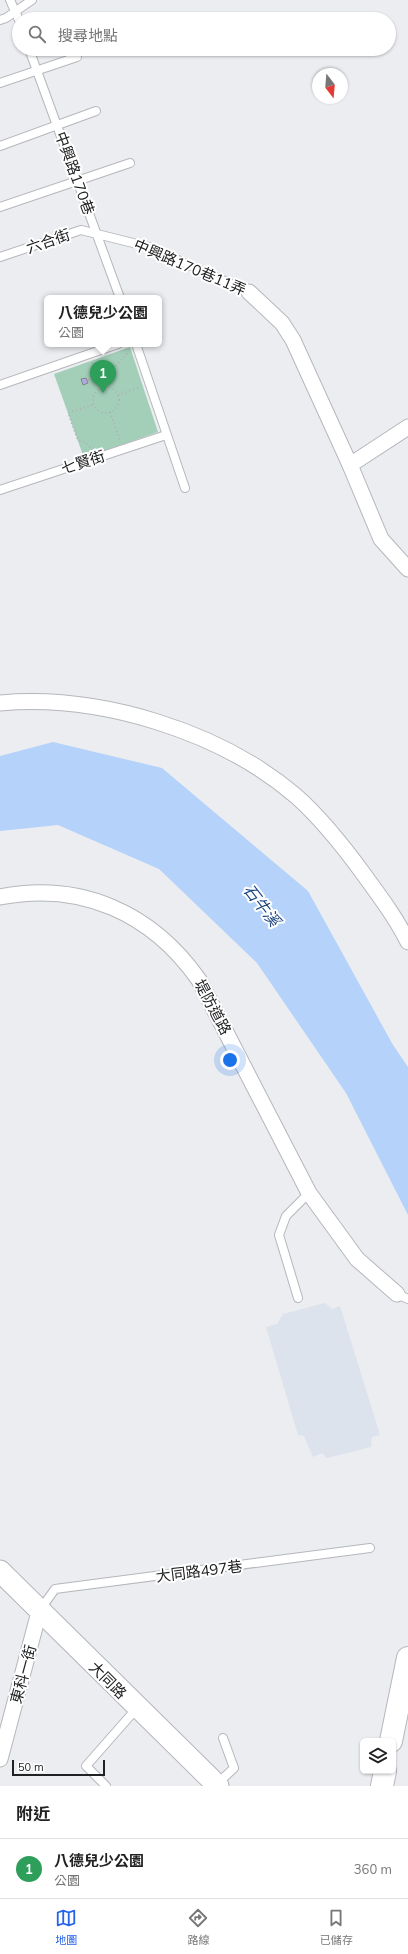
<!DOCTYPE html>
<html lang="zh-TW">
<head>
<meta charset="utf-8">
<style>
	:root { --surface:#fff; --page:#f6f6f6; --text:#222; --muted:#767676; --line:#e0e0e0; --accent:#2563eb }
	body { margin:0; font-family:Mulish,"Noto Sans TC",sans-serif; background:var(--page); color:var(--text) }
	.controls { position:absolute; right:12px; bottom:12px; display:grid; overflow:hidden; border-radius:6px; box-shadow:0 1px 3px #0004 }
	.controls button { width:36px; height:36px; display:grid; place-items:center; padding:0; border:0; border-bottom:1px solid var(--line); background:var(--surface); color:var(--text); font:20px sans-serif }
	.compass { position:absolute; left:312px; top:68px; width:36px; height:36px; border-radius:50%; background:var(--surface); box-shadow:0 1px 3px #0004; rotate:164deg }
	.scale { position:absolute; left:12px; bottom:10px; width:93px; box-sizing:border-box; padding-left:4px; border:2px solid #202122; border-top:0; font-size:11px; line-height:14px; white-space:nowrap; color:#202122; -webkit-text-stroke:3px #fff; paint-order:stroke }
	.you { position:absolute; left:230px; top:1060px; width:14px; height:14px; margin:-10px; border:3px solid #fff; border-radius:50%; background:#1a73e8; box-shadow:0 0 0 6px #1a73e833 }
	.badge { display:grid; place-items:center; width:26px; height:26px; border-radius:50%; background:var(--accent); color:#fff; font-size:13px; font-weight:700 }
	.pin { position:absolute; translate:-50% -33px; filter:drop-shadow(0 1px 2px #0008) }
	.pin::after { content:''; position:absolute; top:21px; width:14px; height:12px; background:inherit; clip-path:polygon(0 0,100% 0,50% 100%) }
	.popup { position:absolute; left:44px; top:295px; width:118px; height:52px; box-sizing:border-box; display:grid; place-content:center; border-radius:6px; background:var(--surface); filter:drop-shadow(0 1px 3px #0005); font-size:13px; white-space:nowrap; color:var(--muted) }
	.popup b { font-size:15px; color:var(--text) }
	.popup::after { content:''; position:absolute; left:50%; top:100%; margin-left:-8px; border:8px solid transparent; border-top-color:var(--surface) }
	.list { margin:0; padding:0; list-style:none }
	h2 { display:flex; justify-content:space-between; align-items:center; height:52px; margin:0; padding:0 16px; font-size:17px }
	h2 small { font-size:13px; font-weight:400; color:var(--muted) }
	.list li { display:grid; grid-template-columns:26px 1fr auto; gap:12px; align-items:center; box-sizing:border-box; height:60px; padding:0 16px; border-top:1px solid var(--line) }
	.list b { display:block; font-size:15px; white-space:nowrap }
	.list p { margin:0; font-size:13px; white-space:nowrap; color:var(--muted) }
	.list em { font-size:13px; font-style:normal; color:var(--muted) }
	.icon { flex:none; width:22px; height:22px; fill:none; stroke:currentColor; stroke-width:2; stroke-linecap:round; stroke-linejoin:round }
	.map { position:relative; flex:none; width:408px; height:1786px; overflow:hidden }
	.search { position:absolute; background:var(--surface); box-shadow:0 1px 3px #0004; left:12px; right:12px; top:12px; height:44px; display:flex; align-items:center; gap:10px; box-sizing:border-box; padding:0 14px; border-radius:22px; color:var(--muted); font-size:15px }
	.sheet { height:112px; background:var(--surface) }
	nav { display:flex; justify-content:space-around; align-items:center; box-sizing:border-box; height:56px; border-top:1px solid var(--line); background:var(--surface); font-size:11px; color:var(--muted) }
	nav a { display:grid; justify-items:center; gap:2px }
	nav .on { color:var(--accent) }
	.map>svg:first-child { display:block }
</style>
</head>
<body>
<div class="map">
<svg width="408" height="1786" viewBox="0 0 408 1786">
	<rect width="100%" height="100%" fill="#ebedf1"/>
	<polygon fill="#dce3ed" points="325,1303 332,1309 340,1306 380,1435 372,1437 371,1447 327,1458 322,1453 313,1457 304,1436 298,1435 266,1327 277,1324 283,1314"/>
	<polygon fill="#a3cfb9" points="130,347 158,432 84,458 54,374"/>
	<polygon fill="#b5d2fa" points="53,742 162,768 308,891 393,1045 408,1067 408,1215 346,1093 257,963 159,869 58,825 0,831 0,756"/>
	<polygon fill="#b1a9e2" stroke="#858589" points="86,378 88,383 83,385 81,379"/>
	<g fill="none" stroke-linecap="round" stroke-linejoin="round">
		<g stroke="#b5b7bb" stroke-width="10">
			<g id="service">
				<polyline points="10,0 19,20"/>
				<polyline points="0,20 6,18 32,0"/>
				<polyline points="29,49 120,298"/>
				<polyline points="0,83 77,57"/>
				<polyline points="0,146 96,111"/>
				<polyline points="0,207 130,163"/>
				<polyline points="0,257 81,230 149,247 249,292"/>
				<polyline points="136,344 185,488"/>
				<polyline points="0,385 118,344"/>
				<polyline points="0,490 166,435"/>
				<polyline points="397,1294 408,1299"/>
				<polyline points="298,1298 279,1235 286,1216 309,1193"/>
				<polyline points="40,1610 55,1589 370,1548"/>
				<polyline points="217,1784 234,1768 223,1738"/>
				<polyline points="106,1786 86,1766 137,1708"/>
			</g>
		</g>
		<g stroke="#b5b7bb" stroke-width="17">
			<g id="minor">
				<polyline points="249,292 282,323 293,340 350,465 381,539 408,569"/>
				<polyline points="350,465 408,427"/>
				<path d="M0 703C99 694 220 731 296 796 323 820 344 847 365 876 381 898 396 918 408 942"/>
				<path d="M0 897C81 881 152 913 199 980L309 1193 357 1259 397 1294"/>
				<polyline points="0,1759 39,1612"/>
			</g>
		</g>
		<g stroke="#b5b7bb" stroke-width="23">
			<polyline id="secondary" points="0,1571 218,1786"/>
		</g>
		<g stroke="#b5b7bb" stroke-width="24">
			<g id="motorway">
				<polyline points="391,1741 408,1658"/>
				<polyline points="382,1786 385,1771"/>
			</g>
		</g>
		<g stroke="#aeafb2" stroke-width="2" stroke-dasharray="1 3" stroke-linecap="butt">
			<polyline points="92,363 101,387"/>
			<polyline points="88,380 109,373 128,353"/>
			<circle cx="106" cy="400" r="13"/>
			<polyline points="118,395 140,387"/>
			<polyline points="110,412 120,440"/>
			<polyline points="93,450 85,442 78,440 68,413 94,404"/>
		</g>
		<use href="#service" stroke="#fff" stroke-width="8"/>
		<use href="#minor" stroke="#fff" stroke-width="15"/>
		<use href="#secondary" stroke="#fff" stroke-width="21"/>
		<use href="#motorway" stroke="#fff" stroke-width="22"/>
	</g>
	<g text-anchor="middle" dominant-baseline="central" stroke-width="4" stroke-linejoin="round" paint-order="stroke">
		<g font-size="15" fill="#202122" stroke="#fff">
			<text transform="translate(75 173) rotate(70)">中興路170巷</text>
			<text transform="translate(48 241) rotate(-19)">六合街</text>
			<text transform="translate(190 267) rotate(23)">中興路170巷11弄</text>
			<text transform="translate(83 462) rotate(-18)">七賢街</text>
			<text transform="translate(213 1007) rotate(62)">堤防道路</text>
			<text transform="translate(199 1571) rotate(-7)">大同路497巷</text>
			<text transform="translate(23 1674) rotate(-75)">東科一街</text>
			<text transform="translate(108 1680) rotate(45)">大同路</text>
		</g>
		<g font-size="16" font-style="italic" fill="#1a4782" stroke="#fff">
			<text transform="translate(262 905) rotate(52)">石牛溪</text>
		</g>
	</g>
</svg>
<div class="controls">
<button><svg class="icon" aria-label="layers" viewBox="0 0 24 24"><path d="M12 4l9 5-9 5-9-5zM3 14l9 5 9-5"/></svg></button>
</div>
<svg class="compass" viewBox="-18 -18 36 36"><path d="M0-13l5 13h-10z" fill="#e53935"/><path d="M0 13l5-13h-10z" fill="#767676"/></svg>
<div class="scale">50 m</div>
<div class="you"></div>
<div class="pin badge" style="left:103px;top:393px;background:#2e9e5b">1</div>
<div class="popup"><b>八德兒少公園</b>公園</div>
<div class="search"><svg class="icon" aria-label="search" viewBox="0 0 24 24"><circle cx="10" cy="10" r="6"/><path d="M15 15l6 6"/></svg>搜尋地點</div>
</div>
<section class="sheet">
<h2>附近<small></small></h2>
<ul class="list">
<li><span class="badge" style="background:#2e9e5b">1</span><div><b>八德兒少公園</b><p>公園</p></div><em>360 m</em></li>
</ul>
</section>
<nav>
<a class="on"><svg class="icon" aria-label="map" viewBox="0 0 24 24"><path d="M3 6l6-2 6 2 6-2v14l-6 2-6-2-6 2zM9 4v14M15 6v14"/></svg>地圖</a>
<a><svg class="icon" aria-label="directions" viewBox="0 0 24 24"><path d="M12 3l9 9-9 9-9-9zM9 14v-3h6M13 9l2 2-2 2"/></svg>路線</a>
<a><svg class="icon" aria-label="saved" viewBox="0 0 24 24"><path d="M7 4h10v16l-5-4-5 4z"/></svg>已儲存</a>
</nav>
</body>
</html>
